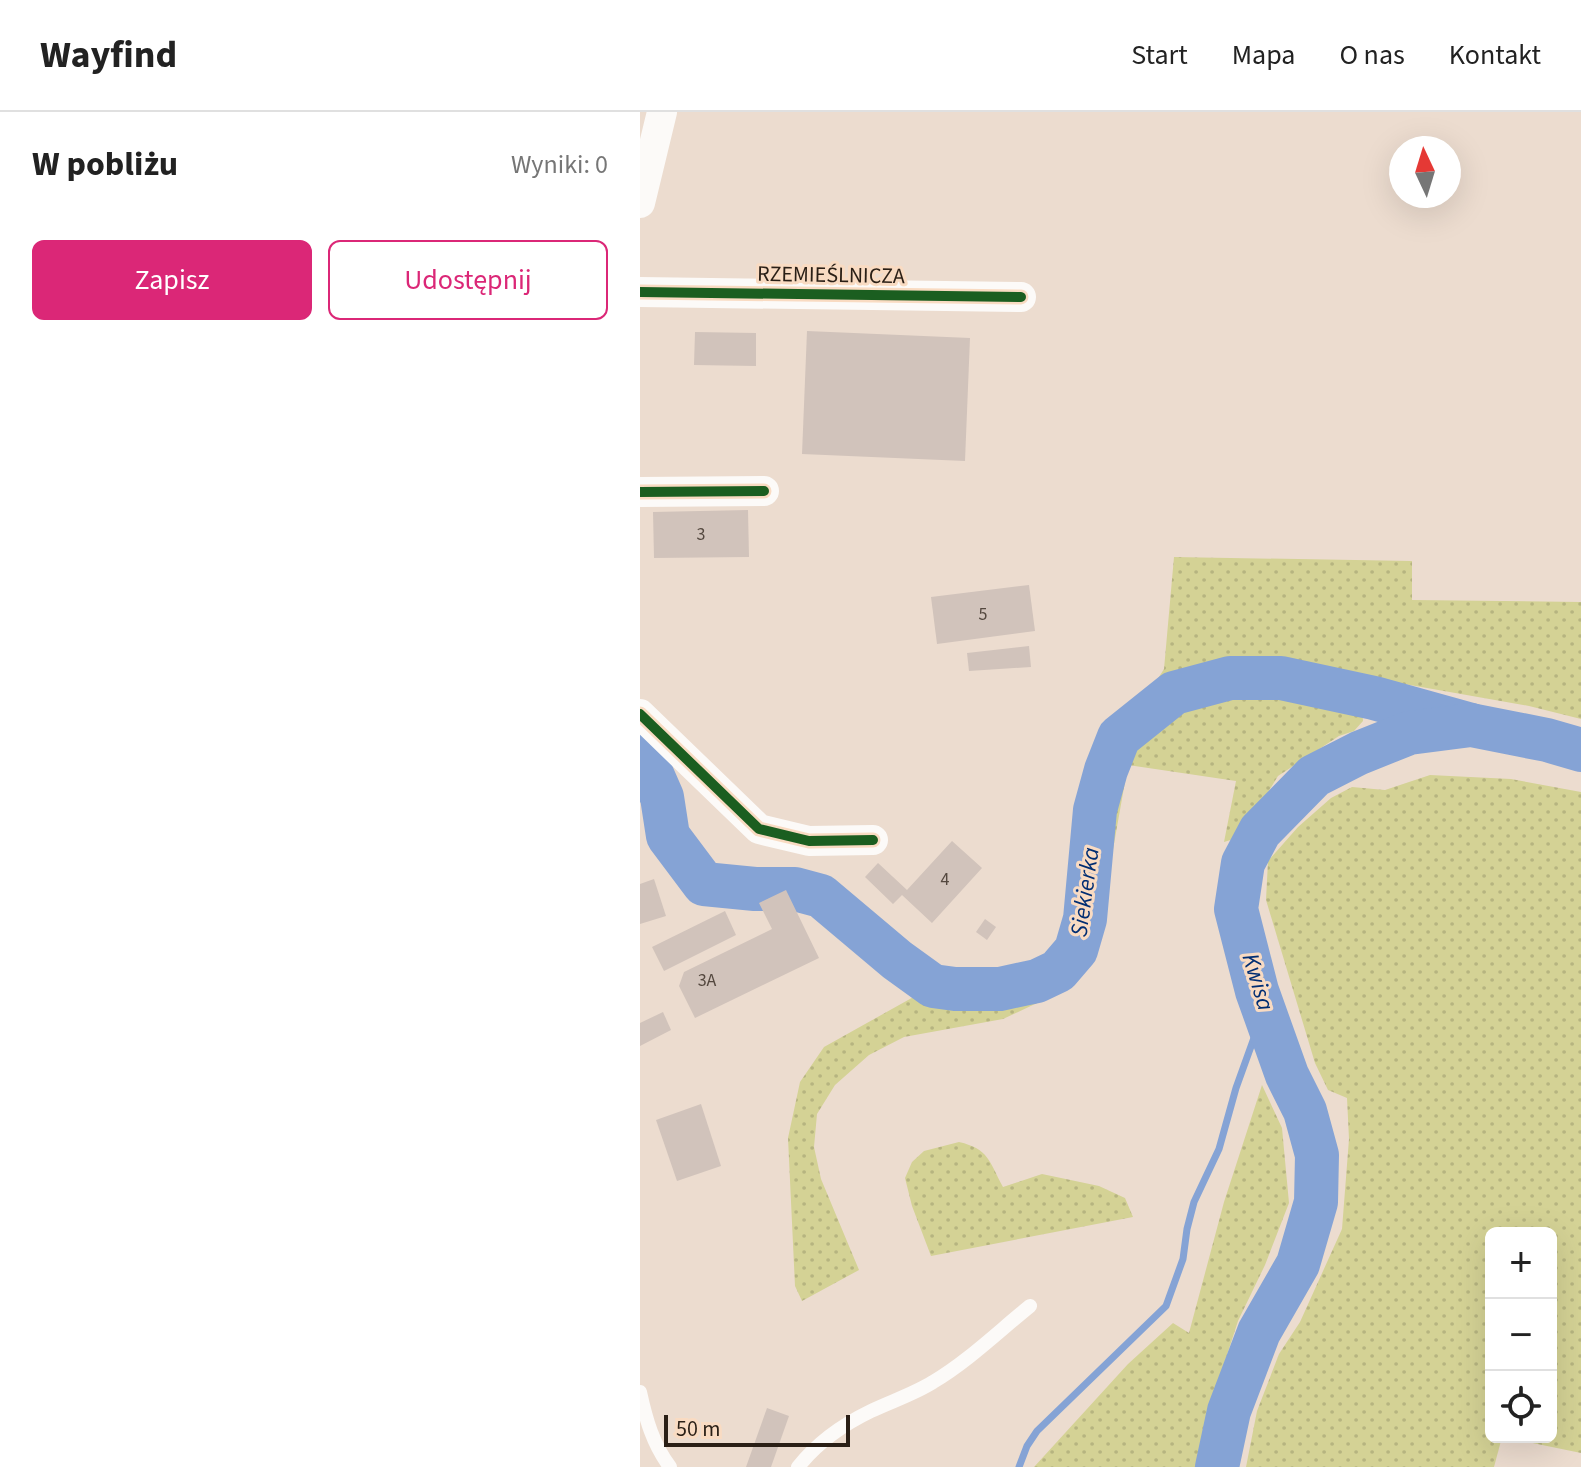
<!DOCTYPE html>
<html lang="pl">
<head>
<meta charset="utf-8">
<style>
	:root { --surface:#fff; --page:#f6f6f6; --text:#222; --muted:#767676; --line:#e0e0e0; --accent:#db2777 }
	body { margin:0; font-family:"Source Sans 3",sans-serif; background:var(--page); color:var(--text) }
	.controls { position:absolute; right:24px; bottom:24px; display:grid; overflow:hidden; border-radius:12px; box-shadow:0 8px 32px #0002 }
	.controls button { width:72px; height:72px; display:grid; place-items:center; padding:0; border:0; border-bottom:2px solid var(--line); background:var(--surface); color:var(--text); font:40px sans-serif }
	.compass { position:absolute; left:749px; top:24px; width:72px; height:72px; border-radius:50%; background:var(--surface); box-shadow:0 8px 32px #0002; rotate:356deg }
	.scale { position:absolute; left:24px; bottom:20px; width:186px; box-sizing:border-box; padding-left:8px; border:4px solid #2a1f16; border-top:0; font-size:22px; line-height:28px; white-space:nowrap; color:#2a1f16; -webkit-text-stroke:6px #f9dbc2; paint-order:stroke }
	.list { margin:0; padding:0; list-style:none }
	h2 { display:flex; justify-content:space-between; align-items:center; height:104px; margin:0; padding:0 32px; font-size:34px }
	h2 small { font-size:26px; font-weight:400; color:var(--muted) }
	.actions { display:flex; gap:16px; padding:24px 32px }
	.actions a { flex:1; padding:18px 0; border:2px solid var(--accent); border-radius:12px; text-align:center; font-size:28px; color:var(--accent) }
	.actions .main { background:var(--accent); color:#fff }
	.icon { flex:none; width:44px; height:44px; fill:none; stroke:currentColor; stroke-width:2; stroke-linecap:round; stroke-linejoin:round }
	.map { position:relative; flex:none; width:941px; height:1355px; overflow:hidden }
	header { display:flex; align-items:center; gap:48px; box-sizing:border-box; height:112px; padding:0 40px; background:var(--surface); border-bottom:2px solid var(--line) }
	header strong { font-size:38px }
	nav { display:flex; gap:44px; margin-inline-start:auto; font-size:28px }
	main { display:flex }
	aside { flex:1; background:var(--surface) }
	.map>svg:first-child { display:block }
</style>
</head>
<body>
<header>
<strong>Wayfind</strong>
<nav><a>Start</a><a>Mapa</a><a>O nas</a><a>Kontakt</a></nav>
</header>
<main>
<aside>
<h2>W pobliżu<small>Wyniki: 0</small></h2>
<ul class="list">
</ul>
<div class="actions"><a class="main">Zapisz</a><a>Udostępnij</a></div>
</aside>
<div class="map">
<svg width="941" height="1355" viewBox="0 0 941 1355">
	<defs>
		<pattern id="grass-dots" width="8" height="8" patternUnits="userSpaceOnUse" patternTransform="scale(2)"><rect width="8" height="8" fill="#d4d295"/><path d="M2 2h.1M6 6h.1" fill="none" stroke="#b6b480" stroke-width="1.8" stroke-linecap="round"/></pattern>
	</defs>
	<rect width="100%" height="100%" fill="#ecdccf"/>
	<g fill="url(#grass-dots)">
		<polygon points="534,445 772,449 772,488 941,490 941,607 889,594 736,567 633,551 570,551 512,576 524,557"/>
		<path d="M608 578C647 579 685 578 722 594L723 609 714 619 699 624 638 664 616 700 607 723 584 730 596 669 488 653 469 760 465 723 471 672 485 634 527 599 548 586Z"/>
		<polygon points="790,663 871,667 941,680 941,1341 864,1325 911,1325 911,1121 851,1121 851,1325 862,1325 854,1355 606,1355 617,1299 639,1242 660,1210 702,1117 709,1027 707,986 688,978 675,951 626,788 628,749 658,715 691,686 712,675 745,678"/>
		<polygon points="445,858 414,883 363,907 264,925 229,943 195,973 177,1002 174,1035 181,1067 219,1158 162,1189 155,1174 148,1026 160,970 184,935 277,883 327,890 413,875"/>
		<polygon points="622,973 642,1016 649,1091 625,1153 598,1209 575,1280 562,1355 394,1355 488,1252 533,1211 549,1221 584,1090"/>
		<path d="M319 1030C349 1037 349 1049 363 1075L402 1062 459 1074 485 1086 493 1105 291 1144 272 1094 265 1066 272 1050 284 1039Z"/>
	</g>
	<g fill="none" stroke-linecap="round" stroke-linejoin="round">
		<polyline stroke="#85a3d5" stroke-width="7" points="379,1355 387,1334 397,1319 526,1194 543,1147 547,1117 554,1090 579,1037 596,976 614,926 621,890"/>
		<g stroke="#85a3d5" stroke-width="44">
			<polyline points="0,635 22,685 28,724 64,772 115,777 155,777 181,784 257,848 293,874 315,877 360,877 397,869 418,859 436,838 445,807 455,698 466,658 479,625 534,581 590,566 641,566 734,586 831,613"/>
			<polyline points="577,1355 589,1299 619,1220 658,1152 676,1090 677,1043 665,999 647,963 617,879 596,797 603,751 620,719 674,664 719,641 769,621 831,613 907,628 941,638"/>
		</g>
	</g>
	<g fill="#d1c3bb">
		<polygon points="167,219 330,226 325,349 162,342"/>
		<polygon points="55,220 116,221 116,254 54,253"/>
		<polygon points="108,398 109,445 14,446 13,400"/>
		<polygon points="389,473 395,519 297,532 291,485"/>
		<polygon points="389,534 391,555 329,559 327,541"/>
		<polygon points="312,729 342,756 292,811 262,783 253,792 225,765 238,751 267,778"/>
		<polygon points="14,767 26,804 0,812 0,772"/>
		<polygon points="146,778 179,846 55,906 39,874 44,860 132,817 119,791"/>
		<polygon points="85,799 96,823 24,859 12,835"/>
		<polygon points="345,807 356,815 347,828 336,820"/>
		<polygon points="23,900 31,918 0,934 0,911"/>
		<polygon points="61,992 81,1054 37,1069 16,1008"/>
		<polygon points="127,1296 149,1304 131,1355 106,1355"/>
	</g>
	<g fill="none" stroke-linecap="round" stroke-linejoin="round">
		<g stroke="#fcfaf8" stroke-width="14">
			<path d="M0 1280C6 1308 13 1332 30 1355"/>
			<path d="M158 1355C177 1331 204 1312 231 1299 252 1289 274 1282 293 1270 327 1250 359 1219 390 1194"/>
		</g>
		<g stroke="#fcfaf8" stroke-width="30">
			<polyline points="0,91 22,0"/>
			<polyline points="0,180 381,185"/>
			<polyline points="0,380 124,379"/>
			<polyline points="0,602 119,717 169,729 233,728"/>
		</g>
		<g stroke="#f9dbc2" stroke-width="15">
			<g id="cycleway">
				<polyline points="0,180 381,185"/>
				<polyline points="0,380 124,379"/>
				<polyline points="0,602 119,717 169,729 233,728"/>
			</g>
		</g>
		<use href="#cycleway" stroke="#1b5e20" stroke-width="10"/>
	</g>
	<g text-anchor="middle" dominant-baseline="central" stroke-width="6" stroke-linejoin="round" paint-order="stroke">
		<g font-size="18" fill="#54483f">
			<text x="61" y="422">3</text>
			<text x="343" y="502">5</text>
			<text x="305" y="767">4</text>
			<text x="67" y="868">3A</text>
		</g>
		<g font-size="22" fill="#2a1f16" stroke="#f9dbc2">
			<text transform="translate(191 163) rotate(1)">RZEMIEŚLNICZA</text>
		</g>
		<g font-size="24" font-style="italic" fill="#002d72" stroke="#f9dbc2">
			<text transform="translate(445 780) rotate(-82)">Siekierka</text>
			<text transform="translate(618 870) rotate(73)">Kwisa</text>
		</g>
	</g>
</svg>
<div class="controls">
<button>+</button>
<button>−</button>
<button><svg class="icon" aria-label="locate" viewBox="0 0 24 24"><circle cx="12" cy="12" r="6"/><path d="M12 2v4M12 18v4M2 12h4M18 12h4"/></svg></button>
</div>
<svg class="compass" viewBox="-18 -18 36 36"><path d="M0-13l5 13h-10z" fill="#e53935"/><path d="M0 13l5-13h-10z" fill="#767676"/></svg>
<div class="scale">50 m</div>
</div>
</main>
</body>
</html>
